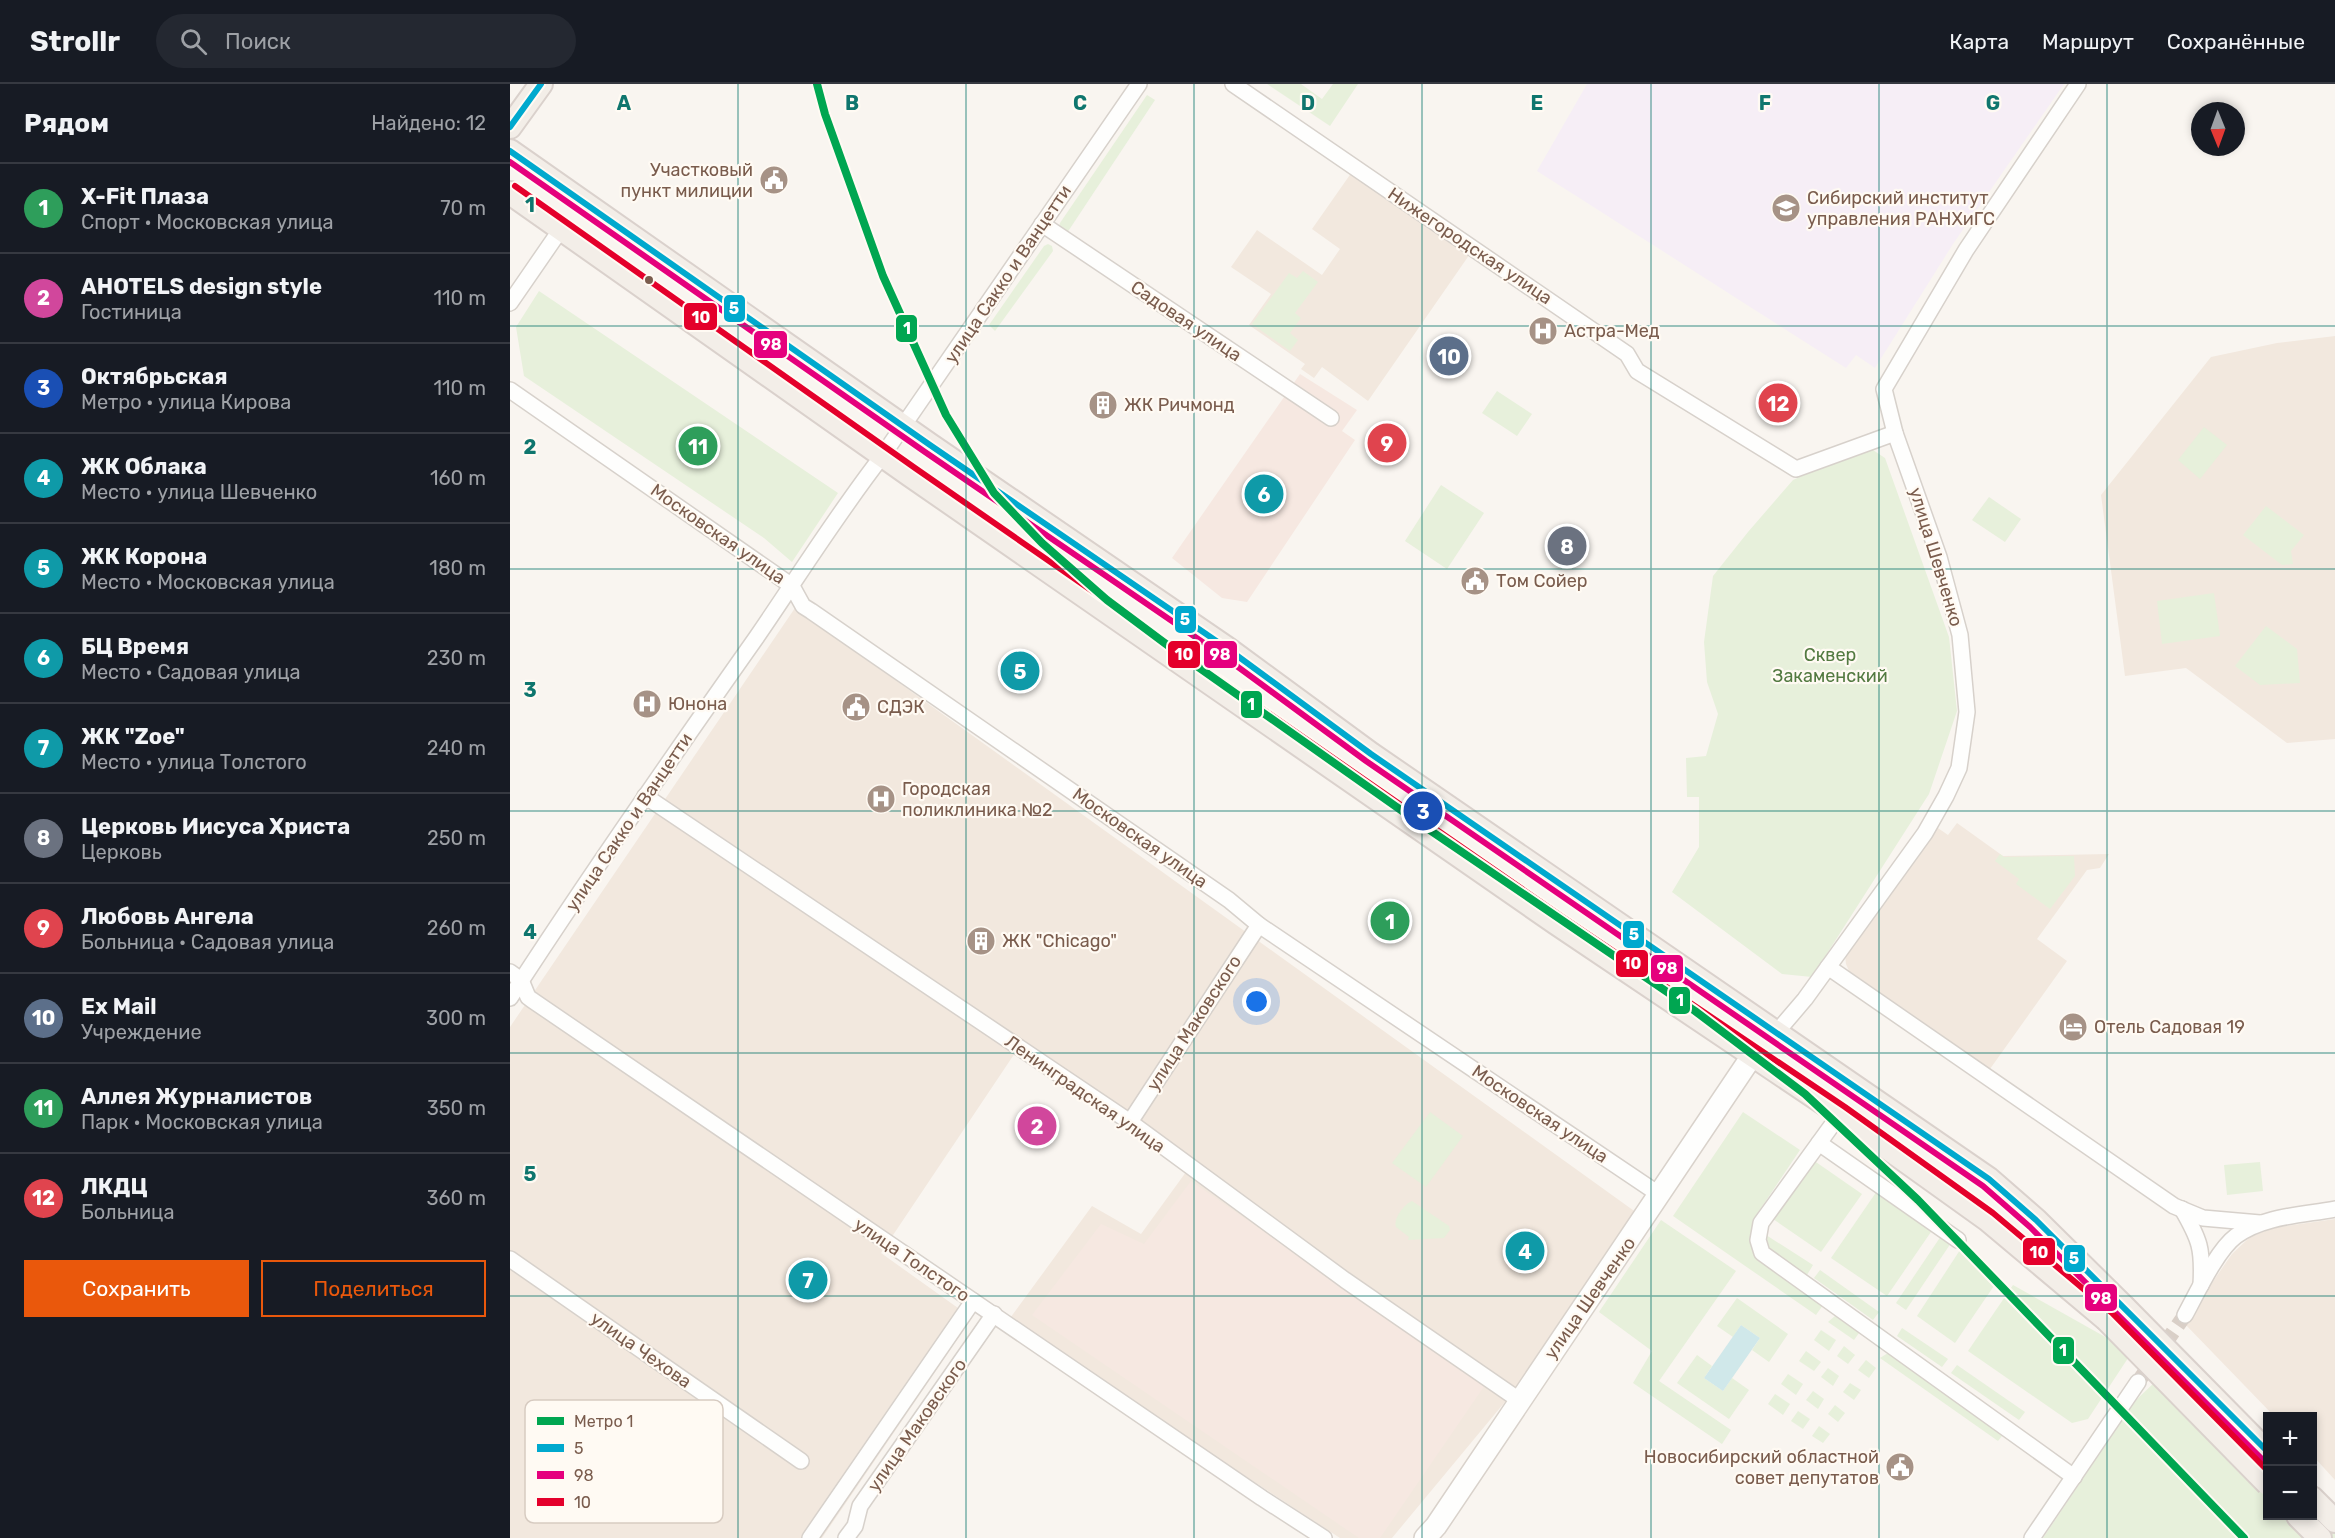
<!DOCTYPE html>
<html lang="ru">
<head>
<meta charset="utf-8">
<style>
	:root { --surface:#171b24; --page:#242831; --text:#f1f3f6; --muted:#9ea1a6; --line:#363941; --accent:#ea580c }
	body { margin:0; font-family:Rubik,sans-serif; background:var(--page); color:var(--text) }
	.controls { position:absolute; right:18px; bottom:18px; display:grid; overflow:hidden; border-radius:0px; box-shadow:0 3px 9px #0003 }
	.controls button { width:54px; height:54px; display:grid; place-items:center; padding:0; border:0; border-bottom:2px solid var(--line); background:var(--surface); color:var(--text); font:30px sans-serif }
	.compass { position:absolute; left:1681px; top:18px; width:54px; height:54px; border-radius:50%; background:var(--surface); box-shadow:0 3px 9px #0003; rotate:179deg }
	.you { position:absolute; left:747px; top:918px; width:21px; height:21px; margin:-15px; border:4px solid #fff; border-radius:50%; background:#1a73e8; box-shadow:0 0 0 9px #1a73e833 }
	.badge { display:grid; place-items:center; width:39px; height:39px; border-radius:50%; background:var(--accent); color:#fff; font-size:20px; font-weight:700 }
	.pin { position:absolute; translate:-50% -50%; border:3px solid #fff; box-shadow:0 2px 6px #0006 }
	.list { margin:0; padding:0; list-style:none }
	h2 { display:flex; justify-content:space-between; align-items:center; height:78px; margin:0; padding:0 24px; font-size:26px }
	h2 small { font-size:20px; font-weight:400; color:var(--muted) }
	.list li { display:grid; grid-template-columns:39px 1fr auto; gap:18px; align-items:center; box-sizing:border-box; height:90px; padding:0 24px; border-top:2px solid var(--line) }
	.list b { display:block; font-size:22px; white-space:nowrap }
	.list p { margin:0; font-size:20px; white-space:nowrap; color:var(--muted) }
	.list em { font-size:20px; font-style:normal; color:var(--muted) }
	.actions { display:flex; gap:12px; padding:18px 24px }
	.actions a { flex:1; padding:14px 0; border:2px solid var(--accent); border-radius:0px; text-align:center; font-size:21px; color:var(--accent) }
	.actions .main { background:var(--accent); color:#fff }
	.icon { flex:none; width:33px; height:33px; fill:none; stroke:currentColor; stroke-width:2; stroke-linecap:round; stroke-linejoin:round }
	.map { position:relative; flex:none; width:1825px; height:1454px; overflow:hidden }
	header { display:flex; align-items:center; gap:36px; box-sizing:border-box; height:84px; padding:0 30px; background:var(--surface); border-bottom:2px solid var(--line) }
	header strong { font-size:28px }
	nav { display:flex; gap:33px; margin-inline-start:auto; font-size:21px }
	.search { width:420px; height:54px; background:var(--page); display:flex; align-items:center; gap:15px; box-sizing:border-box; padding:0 21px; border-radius:33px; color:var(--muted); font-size:22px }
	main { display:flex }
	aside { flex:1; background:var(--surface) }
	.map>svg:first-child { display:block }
</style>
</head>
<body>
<header>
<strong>Strollr</strong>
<div class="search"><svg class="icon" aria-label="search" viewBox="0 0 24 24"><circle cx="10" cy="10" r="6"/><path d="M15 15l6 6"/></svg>Поиск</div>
<nav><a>Карта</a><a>Маршрут</a><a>Сохранённые</a></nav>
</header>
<main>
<aside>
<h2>Рядом<small>Найдено: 12</small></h2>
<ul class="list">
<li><span class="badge" style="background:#2e9e5b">1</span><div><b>X-Fit Плаза</b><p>Спорт · Московская улица</p></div><em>70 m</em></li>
<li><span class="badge" style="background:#d1479c">2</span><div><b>AHOTELS design style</b><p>Гостиница</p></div><em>110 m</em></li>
<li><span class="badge" style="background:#1a4fb4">3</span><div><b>Октябрьская</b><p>Метро · улица Кирова</p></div><em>110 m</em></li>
<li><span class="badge" style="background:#0f9aa8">4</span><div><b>ЖК Облака</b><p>Место · улица Шевченко</p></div><em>160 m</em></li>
<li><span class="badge" style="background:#0f9aa8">5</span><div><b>ЖК Корона</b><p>Место · Московская улица</p></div><em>180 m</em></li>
<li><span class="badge" style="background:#0f9aa8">6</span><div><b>БЦ Время</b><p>Место · Садовая улица</p></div><em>230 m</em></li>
<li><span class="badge" style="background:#0f9aa8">7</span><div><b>ЖК &quot;Zoe&quot;</b><p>Место · улица Толстого</p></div><em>240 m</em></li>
<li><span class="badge" style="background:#6b7280">8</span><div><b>Церковь Иисуса Христа</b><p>Церковь</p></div><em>250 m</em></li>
<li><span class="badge" style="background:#e0444e">9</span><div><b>Любовь Ангела</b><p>Больница · Садовая улица</p></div><em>260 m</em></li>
<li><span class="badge" style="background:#5c6f8a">10</span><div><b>Ex Mail</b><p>Учреждение</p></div><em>300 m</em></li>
<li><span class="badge" style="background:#2e9e5b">11</span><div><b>Аллея Журналистов</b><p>Парк · Московская улица</p></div><em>350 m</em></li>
<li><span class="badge" style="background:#e0444e">12</span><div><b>ЛКДЦ</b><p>Больница</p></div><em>360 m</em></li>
</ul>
<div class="actions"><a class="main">Сохранить</a><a>Поделиться</a></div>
</aside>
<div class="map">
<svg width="1825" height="1454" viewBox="0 0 1825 1454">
	<rect width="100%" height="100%" fill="#f9f5f0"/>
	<g fill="#f2e8de">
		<polygon points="844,85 962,167 858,317 812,283 804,294 791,285 795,280 739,241 761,210 721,183 747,146 812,191 830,165 802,145"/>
		<polygon points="1825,252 1825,655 1777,659 1676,584 1615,592 1591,411 1701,273 1767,259"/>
		<polygon points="285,524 1127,1129 1004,1307 882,1454 830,1454 498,1237 582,1122 631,1150 684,1077 513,957 371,1169 462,1234 312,1454 0,1454 0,943"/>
		<polygon points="1447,739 1493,772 1599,770 1590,784 1577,786 1527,855 1557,877 1480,985 1339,887 1336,880 1335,871 1425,742 1438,751"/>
		<polygon points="1825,1135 1825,1396 1803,1372 1802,1332 1764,1332 1674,1239 1722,1170 1740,1153 1763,1144"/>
	</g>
	<g fill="#f6e8e1">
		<polygon points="790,290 847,326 832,347 845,356 737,518 712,514 662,474"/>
		<polygon points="681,1097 975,1301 870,1454 849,1454 522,1231 591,1140 634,1160"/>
	</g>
	<polygon fill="#f6eef6" points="1077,0 1554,0 1443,160 1365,284 1346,271 1336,284 1027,87"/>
	<g fill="#e7f0db">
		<polygon points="757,0 791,0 812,15 823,0 848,0 820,42"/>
		<polygon points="637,11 645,16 557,149 549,142 550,139"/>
		<polygon points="538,160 542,162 543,167 485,247 479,241 534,162"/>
		<polygon points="793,187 808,198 785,229 791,234 780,249 788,256 780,267 742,240 779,189 787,194"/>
		<polygon points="29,207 328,409 282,478 254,454 14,292 6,243"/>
		<polygon points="987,307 1022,330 1007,352 972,329"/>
		<polygon points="1694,343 1717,361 1690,395 1668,376"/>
		<polygon points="1357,362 1375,374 1439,553 1447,627 1419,710 1302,893 1272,890 1162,808 1189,763 1189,713 1177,713 1176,674 1196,672 1208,630 1197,598 1194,558 1203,492 1238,448 1283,396"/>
		<polygon points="931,401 974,429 937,485 895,457"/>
		<polygon points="1479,413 1511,435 1495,458 1462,436"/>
		<polygon points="1756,422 1794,451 1781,467 1783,480 1772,481 1733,451"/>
		<polygon points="1704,509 1710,552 1652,560 1647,517"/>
		<polygon points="1756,542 1787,565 1790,599 1750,601 1725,582"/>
		<polygon points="1490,770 1494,773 1564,772 1565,792 1540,825 1506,800 1509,795 1485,777"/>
		<polygon points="920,1028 953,1052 916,1103 882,1079"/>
		<polygon points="1233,1028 1290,1066 1243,1136 1240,1155 1244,1170 1313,1221 1306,1231 1163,1132"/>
		<polygon points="1303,1076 1352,1110 1311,1168 1263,1135"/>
		<polygon points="1750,1078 1753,1107 1717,1111 1714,1081"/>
		<polygon points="1367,1107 1423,1145 1377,1212 1321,1174"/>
		<path d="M902 1117 939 1142 940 1146 934 1154 898 1156 899 1153 886 1143C883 1135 894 1120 902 1117Z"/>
		<polygon points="1151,1136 1226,1187 1149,1297 1221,1346 1212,1360 1123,1299 1142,1267 1089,1228"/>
		<polygon points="1253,1149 1303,1181 1297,1191 1256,1164"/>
		<polygon points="1431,1152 1441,1159 1396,1226 1386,1219"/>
		<polygon points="1450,1166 1490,1193 1445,1259 1407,1232"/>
		<polygon points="1310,1186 1369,1228 1363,1236 1304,1194"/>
		<polygon points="1503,1201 1622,1268 1578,1335 1562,1339 1458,1267"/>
		<polygon points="1227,1214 1278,1250 1259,1278 1242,1266 1250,1254 1231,1241 1223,1253 1207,1242"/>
		<polygon points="1325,1232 1349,1249 1344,1256 1318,1238"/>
		<polygon points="1392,1244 1438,1275 1432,1283 1387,1252"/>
		<polygon points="1311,1246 1326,1256 1319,1267 1304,1256"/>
		<polygon points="1334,1262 1345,1271 1338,1280 1327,1272"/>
		<polygon points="1296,1267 1311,1278 1304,1287 1289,1277"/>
		<polygon points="1378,1269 1495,1348 1488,1357 1370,1274"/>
		<polygon points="1187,1271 1202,1282 1194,1294 1213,1307 1222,1294 1239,1306 1219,1335 1167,1299"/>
		<polygon points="1356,1276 1366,1284 1359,1294 1348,1286"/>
		<polygon points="1668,1276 1757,1369 1758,1432 1802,1432 1803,1417 1825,1440 1825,1454 1533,1454 1625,1317"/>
		<polygon points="1447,1281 1515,1328 1509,1336 1441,1289"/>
		<polygon points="1318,1284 1329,1292 1323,1302 1311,1293"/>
		<polygon points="1278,1290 1293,1300 1286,1311 1271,1300"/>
		<polygon points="1340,1299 1351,1306 1344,1316 1333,1308"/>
		<polygon points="1303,1307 1314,1315 1308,1325 1296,1316"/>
		<polygon points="1265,1310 1280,1320 1273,1331 1258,1320"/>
		<polygon points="1325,1321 1335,1329 1328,1338 1318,1330"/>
		<polygon points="1288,1327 1300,1335 1293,1345 1281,1337"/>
		<polygon points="1309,1342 1320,1350 1313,1359 1302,1352"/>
	</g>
	<polygon fill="#d0e8ea" points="1231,1241 1250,1254 1213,1307 1194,1294"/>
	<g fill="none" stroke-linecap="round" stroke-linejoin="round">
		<polyline stroke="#d9cfc7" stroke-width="15" stroke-dasharray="15 8" stroke-linecap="butt" points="1628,1298 1675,1231"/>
		<g stroke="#d7d1cb" stroke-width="18">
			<g id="street">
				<polyline points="723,0 1117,270 1127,287 1286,385 1385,349"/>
				<polyline points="532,140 821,334"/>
				<polyline points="0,219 51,145"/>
				<polyline points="0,306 282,502 293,522 301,527 719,816 749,841 1150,1111"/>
				<polyline points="135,712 620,1038 835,1196 1009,1316"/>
				<polyline points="1318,883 1664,1122 1693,1134 1750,1139"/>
				<polyline points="0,888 11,896 18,913 22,916 752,1414 814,1454"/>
				<path d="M0 914C79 792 162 673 246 554 288 493 327 430 373 371L629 0"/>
				<polyline points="1266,949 1295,915 1415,749 1436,712 1449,684 1457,628 1450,551 1429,473 1385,349 1374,305 1456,166 1568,0"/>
				<polyline points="620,1038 749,841"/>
				<polyline points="1309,1059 1330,1030"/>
				<path d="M1672 1125C1690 1156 1693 1165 1691 1201"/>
				<polyline points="1448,1156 1309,1059 1251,1139 1248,1156 1252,1169 1564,1393"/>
				<polyline points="0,1175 291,1377"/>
				<path d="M1675 1231C1687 1209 1707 1166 1726 1152 1753 1132 1793 1131 1825 1125"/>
				<polyline points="300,1454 463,1217"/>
				<polyline points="336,1454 345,1442 350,1422 484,1230"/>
				<polyline points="1522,1454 1628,1298"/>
			</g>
		</g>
		<g stroke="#d9d2cb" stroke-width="24">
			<polyline id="secondary" points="915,1454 926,1442 1242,972"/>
		</g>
		<g stroke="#dad1cc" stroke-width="26">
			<g id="primary">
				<polyline points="0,43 31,0"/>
				<polyline points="0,67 420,361 718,565 861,670 1479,1095 1526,1136 1613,1222"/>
				<polyline points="0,109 400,391 1046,839 1330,1030 1478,1136 1596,1235"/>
				<polyline points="1802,1414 1825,1437"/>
				<polyline points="1788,1432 1810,1454"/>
			</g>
		</g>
		<use href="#street" stroke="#fefefd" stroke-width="15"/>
		<use href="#secondary" stroke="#fefefd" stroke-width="21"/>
		<use href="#primary" stroke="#f3eee8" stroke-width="22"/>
		<g stroke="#dad1cc" stroke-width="26" stroke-linecap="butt">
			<g id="primary-bridge">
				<polyline points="1613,1222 1758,1369"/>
				<polyline points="1596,1235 1758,1400"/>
			</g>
		</g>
		<use href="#primary-bridge" stroke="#f3eee8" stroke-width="22"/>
		<g stroke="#fffaf3" stroke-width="10">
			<g id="bus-1">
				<polyline points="0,43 31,0"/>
				<polyline points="0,67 420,361 718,565 861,670 1479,1095 1526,1136 1758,1368"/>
			</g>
		</g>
		<g stroke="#fffaf3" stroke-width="10">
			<polyline id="bus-2" points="0,78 415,368 713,572 856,677 1473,1102 1520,1143 1752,1375"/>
		</g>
		<g stroke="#fffaf3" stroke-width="10">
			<polyline id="bus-3" points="5,102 405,384 1051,832 1335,1023 1483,1129 1602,1229 1758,1387"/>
		</g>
		<use href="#bus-1" stroke="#00a9ce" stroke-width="6"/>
		<use href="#bus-2" stroke="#e5007d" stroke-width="6"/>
		<use href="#bus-3" stroke="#e4002b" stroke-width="6"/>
		<g stroke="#fffaf3" stroke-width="12">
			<polyline id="metro-1" points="307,0 315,30 373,192 436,331 484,409 532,459 597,516 664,566 905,736 1185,927 1295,1010 1408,1116 1734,1454"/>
		</g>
		<use href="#metro-1" stroke="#00a651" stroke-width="8"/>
	</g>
	<path fill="none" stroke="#0f766e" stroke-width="1.5" stroke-opacity="0.55" d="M228 0V1454M456 0V1454M684 0V1454M912 0V1454M1141 0V1454M1369 0V1454M1597 0V1454M0 242H1825M0 485H1825M0 727H1825M0 969H1825M0 1212H1825"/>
	<defs>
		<g id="civic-disc" transform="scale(1.5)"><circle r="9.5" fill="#a69286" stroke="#fffaf3"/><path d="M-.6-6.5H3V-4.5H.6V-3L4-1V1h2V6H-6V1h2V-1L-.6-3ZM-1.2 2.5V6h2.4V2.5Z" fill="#fff"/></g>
		<g id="university-disc" transform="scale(1.5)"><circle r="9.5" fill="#a69286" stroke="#fffaf3"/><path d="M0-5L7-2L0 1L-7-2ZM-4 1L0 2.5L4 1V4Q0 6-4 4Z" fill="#fff"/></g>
		<g id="hospital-disc" transform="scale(1.5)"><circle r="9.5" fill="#a69286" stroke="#fffaf3"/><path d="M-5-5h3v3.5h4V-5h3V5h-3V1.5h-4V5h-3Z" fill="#fff"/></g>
		<g id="building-disc" transform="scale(1.5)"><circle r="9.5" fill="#a69286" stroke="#fffaf3"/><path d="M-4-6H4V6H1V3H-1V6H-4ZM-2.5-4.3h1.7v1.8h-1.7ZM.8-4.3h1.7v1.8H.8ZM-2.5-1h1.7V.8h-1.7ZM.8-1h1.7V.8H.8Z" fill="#fff"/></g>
		<g id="hotel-disc" transform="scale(1.5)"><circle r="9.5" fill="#a69286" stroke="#fffaf3"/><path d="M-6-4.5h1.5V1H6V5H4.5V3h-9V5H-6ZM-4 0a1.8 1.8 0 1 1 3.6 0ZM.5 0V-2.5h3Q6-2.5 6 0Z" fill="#fff"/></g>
	</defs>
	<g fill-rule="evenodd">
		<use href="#civic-disc" x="264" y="96"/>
		<use href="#university-disc" x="1276" y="124"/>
		<use href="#hospital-disc" x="1033" y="247"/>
		<use href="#building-disc" x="593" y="321"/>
		<use href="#civic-disc" x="965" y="497"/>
		<use href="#hospital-disc" x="137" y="620"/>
		<use href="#civic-disc" x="346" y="623"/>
		<use href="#hospital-disc" x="371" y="715"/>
		<use href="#building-disc" x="471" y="857"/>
		<use href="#hotel-disc" x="1563" y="943"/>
		<use href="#civic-disc" x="1390" y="1383"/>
	</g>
	<circle fill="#7a5c4d" stroke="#fffaf3" stroke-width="2" cx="139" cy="196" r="5"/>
	<g text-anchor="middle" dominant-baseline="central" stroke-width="4.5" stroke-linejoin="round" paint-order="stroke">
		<g font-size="18" fill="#7a5c4d" stroke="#fffaf3" text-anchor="start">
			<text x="243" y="86" text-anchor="end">Участковый<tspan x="243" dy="21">пункт милиции</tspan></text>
			<text x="1297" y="114">Сибирский институт<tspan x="1297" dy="21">управления РАНХиГС</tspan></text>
			<text x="1054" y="247">Астра-Мед</text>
			<text x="614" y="321">ЖК Ричмонд</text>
			<text x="986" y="497">Том Сойер</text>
			<text x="158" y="620">Юнона</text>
			<text x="367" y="623">СДЭК</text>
			<text x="392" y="705">Городская<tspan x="392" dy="21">поликлиника №2</tspan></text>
			<text x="492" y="857">ЖК "Chicago"</text>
			<text x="1584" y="943">Отель Садовая 19</text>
			<text x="1369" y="1373" text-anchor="end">Новосибирский областной<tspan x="1369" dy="21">совет депутатов</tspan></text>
		</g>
		<g font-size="18" fill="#7a5c4d" stroke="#fffaf3">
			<text transform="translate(960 162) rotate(34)">Нижегородская улица</text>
			<text transform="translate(498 190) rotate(-56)">улица Сакко и Ванцетти</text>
			<text transform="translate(676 237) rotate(34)">Садовая улица</text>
			<text transform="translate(208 450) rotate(35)">Московская улица</text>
			<text transform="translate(1426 473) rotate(73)">улица Шевченко</text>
			<text transform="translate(119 738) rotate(-56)">улица Сакко и Ванцетти</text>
			<text transform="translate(630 754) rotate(35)">Московская улица</text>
			<text transform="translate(684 939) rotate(-57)">улица Маковского</text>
			<text transform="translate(575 1010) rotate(35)">Ленинградская улица</text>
			<text transform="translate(1030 1030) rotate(34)">Московская улица</text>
			<text transform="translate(402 1176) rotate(34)">улица Толстого</text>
			<text transform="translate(1080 1214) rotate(-55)">улица Шевченко</text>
			<text transform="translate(131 1266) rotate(35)">улица Чехова</text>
			<text transform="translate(407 1341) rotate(-55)">улица Маковского</text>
		</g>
		<g font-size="18" fill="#537a41" stroke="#fffaf3">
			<text x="1320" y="571">Сквер<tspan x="1320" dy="21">Закаменский</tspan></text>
		</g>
	</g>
	<rect x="15" y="1316" width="198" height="123" rx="9" fill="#fffaf3" stroke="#d7cbc1" stroke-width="1.5"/>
	<rect x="27" y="1333" width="27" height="8" fill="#00a651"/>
	<rect x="27" y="1360" width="27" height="8" fill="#00a9ce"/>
	<rect x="27" y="1387" width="27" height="8" fill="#e5007d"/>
	<rect x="27" y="1414" width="27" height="8" fill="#e4002b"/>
	<g font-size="16" fill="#7a5c4d">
		<text x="64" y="1343">Метро 1</text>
		<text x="64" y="1370">5</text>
		<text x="64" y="1397">98</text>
		<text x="64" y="1424">10</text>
	</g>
	<g font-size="20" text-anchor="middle" font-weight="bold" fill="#0f766e" stroke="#fffaf3" stroke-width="4.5" stroke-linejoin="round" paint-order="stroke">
		<text x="114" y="26">A</text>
		<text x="342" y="26">B</text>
		<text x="570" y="26">C</text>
		<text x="798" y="26">D</text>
		<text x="1027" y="26">E</text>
		<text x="1255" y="26">F</text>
		<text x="1483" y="26">G</text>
		<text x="20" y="128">1</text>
		<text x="20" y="370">2</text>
		<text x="20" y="613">3</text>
		<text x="20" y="855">4</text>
		<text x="20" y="1097">5</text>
	</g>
	<g stroke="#fffaf3" stroke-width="2">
		<rect x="213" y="210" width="23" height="29" rx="6" fill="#00a9ce"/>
		<rect x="173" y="218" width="35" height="29" rx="6" fill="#e4002b"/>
		<rect x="385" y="230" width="23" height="29" rx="6" fill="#00a651"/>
		<rect x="243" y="246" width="35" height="29" rx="6" fill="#e5007d"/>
		<rect x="664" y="521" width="23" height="29" rx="6" fill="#00a9ce"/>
		<rect x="693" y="556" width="35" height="29" rx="6" fill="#e5007d"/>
		<rect x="657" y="556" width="34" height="29" rx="6" fill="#e4002b"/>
		<rect x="730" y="606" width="23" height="29" rx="6" fill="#00a651"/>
		<rect x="1112" y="836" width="23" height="29" rx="6" fill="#00a9ce"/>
		<rect x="1105" y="865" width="34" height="29" rx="6" fill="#e4002b"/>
		<rect x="1140" y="870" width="34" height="29" rx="6" fill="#e5007d"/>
		<rect x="1158" y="902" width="23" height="29" rx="6" fill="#00a651"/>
		<rect x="1512" y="1153" width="34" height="29" rx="6" fill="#e4002b"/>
		<rect x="1553" y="1160" width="23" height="29" rx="6" fill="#00a9ce"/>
		<rect x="1574" y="1199" width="34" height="29" rx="6" fill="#e5007d"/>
		<rect x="1542" y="1252" width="23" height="29" rx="6" fill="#00a651"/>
	</g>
	<g font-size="16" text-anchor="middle" font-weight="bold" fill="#fff">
		<text x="224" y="230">5</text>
		<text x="191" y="239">10</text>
		<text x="397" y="250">1</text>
		<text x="261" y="266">98</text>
		<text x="675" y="541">5</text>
		<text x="710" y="576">98</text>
		<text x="674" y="576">10</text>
		<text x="741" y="626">1</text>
		<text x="1124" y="856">5</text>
		<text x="1122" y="885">10</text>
		<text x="1157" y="890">98</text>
		<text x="1170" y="922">1</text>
		<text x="1529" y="1174">10</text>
		<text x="1564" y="1180">5</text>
		<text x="1591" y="1220">98</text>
		<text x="1553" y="1272">1</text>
	</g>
</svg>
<div class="controls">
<button>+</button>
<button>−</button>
</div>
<svg class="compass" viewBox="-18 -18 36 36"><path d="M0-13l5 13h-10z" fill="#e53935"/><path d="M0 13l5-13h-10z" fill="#9ea1a6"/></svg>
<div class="you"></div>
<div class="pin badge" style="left:880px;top:837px;background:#2e9e5b">1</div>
<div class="pin badge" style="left:527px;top:1042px;background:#d1479c">2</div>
<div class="pin badge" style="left:913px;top:727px;background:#1a4fb4">3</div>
<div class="pin badge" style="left:1015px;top:1167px;background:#0f9aa8">4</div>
<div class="pin badge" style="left:510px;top:587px;background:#0f9aa8">5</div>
<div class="pin badge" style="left:754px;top:410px;background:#0f9aa8">6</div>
<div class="pin badge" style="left:298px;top:1196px;background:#0f9aa8">7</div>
<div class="pin badge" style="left:1057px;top:462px;background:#6b7280">8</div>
<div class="pin badge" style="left:877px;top:359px;background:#e0444e">9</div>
<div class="pin badge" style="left:939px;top:272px;background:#5c6f8a">10</div>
<div class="pin badge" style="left:188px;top:362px;background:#2e9e5b">11</div>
<div class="pin badge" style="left:1268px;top:319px;background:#e0444e">12</div>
</div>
</main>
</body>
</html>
